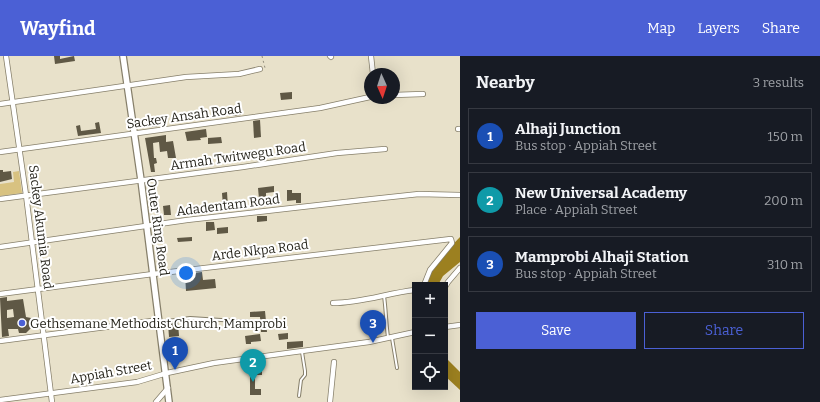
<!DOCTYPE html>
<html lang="en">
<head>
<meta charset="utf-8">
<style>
	:root { --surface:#171b24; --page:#242831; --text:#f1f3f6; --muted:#9ea1a6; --line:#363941; --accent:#4b60d5 }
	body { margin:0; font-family:Bitter,serif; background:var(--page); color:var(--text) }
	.controls { position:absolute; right:12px; bottom:12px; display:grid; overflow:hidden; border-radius:0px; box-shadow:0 4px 16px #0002 }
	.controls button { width:36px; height:36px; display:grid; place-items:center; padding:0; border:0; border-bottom:1px solid var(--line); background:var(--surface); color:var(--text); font:20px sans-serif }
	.compass { position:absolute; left:364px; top:12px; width:36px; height:36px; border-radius:50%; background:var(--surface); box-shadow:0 4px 16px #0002; rotate:177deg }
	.you { position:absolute; left:186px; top:217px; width:14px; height:14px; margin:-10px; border:3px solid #fff; border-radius:50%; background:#1a73e8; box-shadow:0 0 0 6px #1a73e833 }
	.badge { display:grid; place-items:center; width:26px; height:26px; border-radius:50%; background:var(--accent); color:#fff; font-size:13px; font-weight:700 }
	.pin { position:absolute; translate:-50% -33px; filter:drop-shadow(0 1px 2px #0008) }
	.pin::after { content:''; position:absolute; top:21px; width:14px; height:12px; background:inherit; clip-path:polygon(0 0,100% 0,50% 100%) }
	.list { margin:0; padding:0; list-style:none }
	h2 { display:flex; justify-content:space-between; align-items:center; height:52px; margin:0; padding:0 16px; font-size:17px }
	h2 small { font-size:13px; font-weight:400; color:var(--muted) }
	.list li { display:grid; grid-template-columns:26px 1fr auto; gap:12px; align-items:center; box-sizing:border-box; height:56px; margin:0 8px 8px; padding:0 8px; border:1px solid var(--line); border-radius:0px }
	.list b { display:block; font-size:15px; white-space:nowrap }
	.list p { margin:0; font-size:13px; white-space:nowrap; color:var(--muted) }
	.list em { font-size:13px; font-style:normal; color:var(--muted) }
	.actions { display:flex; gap:8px; padding:12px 16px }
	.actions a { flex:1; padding:9px 0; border:1px solid var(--accent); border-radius:0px; text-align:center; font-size:14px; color:var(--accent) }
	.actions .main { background:var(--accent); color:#fff }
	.icon { flex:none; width:22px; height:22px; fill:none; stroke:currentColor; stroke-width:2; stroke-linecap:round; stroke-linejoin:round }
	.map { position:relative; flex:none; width:460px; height:346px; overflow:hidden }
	header { display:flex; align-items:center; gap:24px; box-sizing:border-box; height:56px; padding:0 20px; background:var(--accent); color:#fff }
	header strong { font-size:19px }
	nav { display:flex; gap:22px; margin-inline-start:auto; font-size:14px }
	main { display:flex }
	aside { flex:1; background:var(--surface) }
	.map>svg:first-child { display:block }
</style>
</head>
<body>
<header>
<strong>Wayfind</strong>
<nav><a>Map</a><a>Layers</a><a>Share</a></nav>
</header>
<main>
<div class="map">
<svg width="460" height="346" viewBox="0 0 460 346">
	<rect width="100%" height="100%" fill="#e8e1ca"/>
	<polygon fill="#d8c281" points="19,115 22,137 0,140 0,128 14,126 13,116"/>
	<g fill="#9c8020">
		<polygon points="460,181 460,206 443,220 438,229 425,229 437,205"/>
		<polygon points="445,301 460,316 460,334 445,320"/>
	</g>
	<g fill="#5f5845" fill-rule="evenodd">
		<polygon points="54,0 60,0 60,3 74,0 75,5 55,8"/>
		<polygon points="292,36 292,43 281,44 280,37"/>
		<polygon points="240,50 241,59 231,60 231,51"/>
		<polygon points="159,64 159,70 149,71 149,65"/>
		<polygon points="260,64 261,81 254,82 253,65"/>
		<polygon points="99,66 101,77 78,80 76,70 80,69 81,75 96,73 95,67"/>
		<polygon points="206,73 207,81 200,82 201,84 187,85 185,76"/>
		<polygon points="166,79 166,86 173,85 176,102 168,102 167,95 160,96 159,86 153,87 154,102 156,102 157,107 154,108 155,116 151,116 145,82"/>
		<polygon points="221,81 222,87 208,88 208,82"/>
		<polygon points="0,114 3,114 3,116 11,115 12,123 0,126"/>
		<polygon points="274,130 274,136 266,137 266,142 259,143 258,132"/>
		<polygon points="287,134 292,134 292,137 301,137 301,147 296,147 296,144 287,145"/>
		<polygon points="227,136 228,151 223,151 222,137"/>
		<polygon points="170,149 171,159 164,159 163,150"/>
		<polygon points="257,160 267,160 267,165 257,166"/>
		<polygon points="206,166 214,166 215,174 206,175"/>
		<polygon points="228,171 228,177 217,178 217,172"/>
		<polygon points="192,181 192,185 178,186 177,182"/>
		<polygon points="202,216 203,224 215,223 216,232 186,235 185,218"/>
		<path d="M7 241V245L23 243 26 261 31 262 32 271 26 277H19L18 273H8L9 280 2 281 0 242ZM13 253 14 261 7 262V254Z"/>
		<polygon points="265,255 267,276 261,276 260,261 250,261 250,256"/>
		<polygon points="178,266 179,280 169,281 168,268"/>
		<polygon points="288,277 288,283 279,284 278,278"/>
		<polygon points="260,278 261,285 251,286 251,288 246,288 245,280"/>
		<polygon points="303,285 303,291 287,293 287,286"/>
		<polygon points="250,310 262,310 262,319 255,319 255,333 261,333 261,339 250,339"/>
	</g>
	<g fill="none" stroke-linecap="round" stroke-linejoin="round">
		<g stroke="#867f6a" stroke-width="4">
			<g id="service">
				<path d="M384 240C386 254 386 267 388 281"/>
				<polyline points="160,266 190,262 252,266"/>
				<polyline points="392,282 397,312"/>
				<polyline points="299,340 301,324 305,319 305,315 302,296"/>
			</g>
		</g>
		<g stroke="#867f6a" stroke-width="6">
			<g id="minor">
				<polyline points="6,0 26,139 52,346"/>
				<polyline points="330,0 331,1"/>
				<polyline points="371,0 373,18"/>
				<polyline points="394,39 423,38"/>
				<polyline points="0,48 186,21 239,18 260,13"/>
				<polyline points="458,73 460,73"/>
				<polyline points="0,96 320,52 370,41"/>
				<polyline points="0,143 243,111 337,97 385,93"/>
				<polyline points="0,191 187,164 363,144 419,138 460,139"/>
				<polyline points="445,231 448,226 460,212"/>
				<polyline points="0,238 153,218 451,183 452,187 430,214 424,229"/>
				<path d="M333 247C361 247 388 237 415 234"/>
				<polyline points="445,271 460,269"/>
				<polyline points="0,285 159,264"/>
				<polyline points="0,344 137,326 167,317 214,307 369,286 415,276"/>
				<polyline points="156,346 168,332"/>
				<polyline points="330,346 334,306"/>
			</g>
		</g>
		<g stroke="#867f6a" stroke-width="8">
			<polyline id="tertiary" points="123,0 141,124 169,346"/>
		</g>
		<polyline stroke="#928d7c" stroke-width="1" stroke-dasharray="2 3" stroke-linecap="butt" points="262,0 265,12 264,12"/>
		<use href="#service" stroke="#fff" stroke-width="2"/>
		<use href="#minor" stroke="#fff" stroke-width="4.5"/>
		<use href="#tertiary" stroke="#fff" stroke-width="5.5"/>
	</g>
	<circle fill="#4b60d5" stroke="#fff" stroke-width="1.5" cx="22" cy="267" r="4"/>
	<g text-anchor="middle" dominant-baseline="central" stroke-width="4" stroke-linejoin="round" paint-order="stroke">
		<g font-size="13" fill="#211f16" stroke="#fff">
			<text transform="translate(184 60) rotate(-8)">Sackey Ansah Road</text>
			<text transform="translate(238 100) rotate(-8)">Armah Twitwegu Road</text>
			<text transform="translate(228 149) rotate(-7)">Adadentam Road</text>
			<text transform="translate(41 171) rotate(83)">Sackey Akumia Road</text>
			<text transform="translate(158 171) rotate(82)">Outer Ring Road</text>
			<text transform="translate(260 194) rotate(-7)">Arde Nkpa Road</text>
			<text transform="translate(111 316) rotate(-10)">Appiah Street</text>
		</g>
		<g font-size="13" fill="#211f16" stroke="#fff" text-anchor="start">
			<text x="30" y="267">Gethsemane Methodist Church, Mamprobi</text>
		</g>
	</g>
</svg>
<div class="controls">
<button>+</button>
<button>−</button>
<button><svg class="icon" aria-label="locate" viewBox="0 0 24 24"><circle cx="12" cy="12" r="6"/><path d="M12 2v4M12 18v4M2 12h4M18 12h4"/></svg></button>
</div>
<svg class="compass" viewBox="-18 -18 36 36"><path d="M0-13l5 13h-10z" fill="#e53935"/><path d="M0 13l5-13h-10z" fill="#9ea1a6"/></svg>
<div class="you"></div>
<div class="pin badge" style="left:175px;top:314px;background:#1a4fb4">1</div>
<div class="pin badge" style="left:253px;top:326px;background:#0f9aa8">2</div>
<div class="pin badge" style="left:373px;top:287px;background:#1a4fb4">3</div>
</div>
<aside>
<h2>Nearby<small>3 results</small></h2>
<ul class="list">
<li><span class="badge" style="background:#1a4fb4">1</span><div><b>Alhaji Junction</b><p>Bus stop · Appiah Street</p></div><em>150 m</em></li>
<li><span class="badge" style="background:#0f9aa8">2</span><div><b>New Universal Academy</b><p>Place · Appiah Street</p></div><em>200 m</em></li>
<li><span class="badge" style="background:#1a4fb4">3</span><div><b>Mamprobi Alhaji Station</b><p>Bus stop · Appiah Street</p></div><em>310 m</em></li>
</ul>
<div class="actions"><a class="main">Save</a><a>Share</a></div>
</aside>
</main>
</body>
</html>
